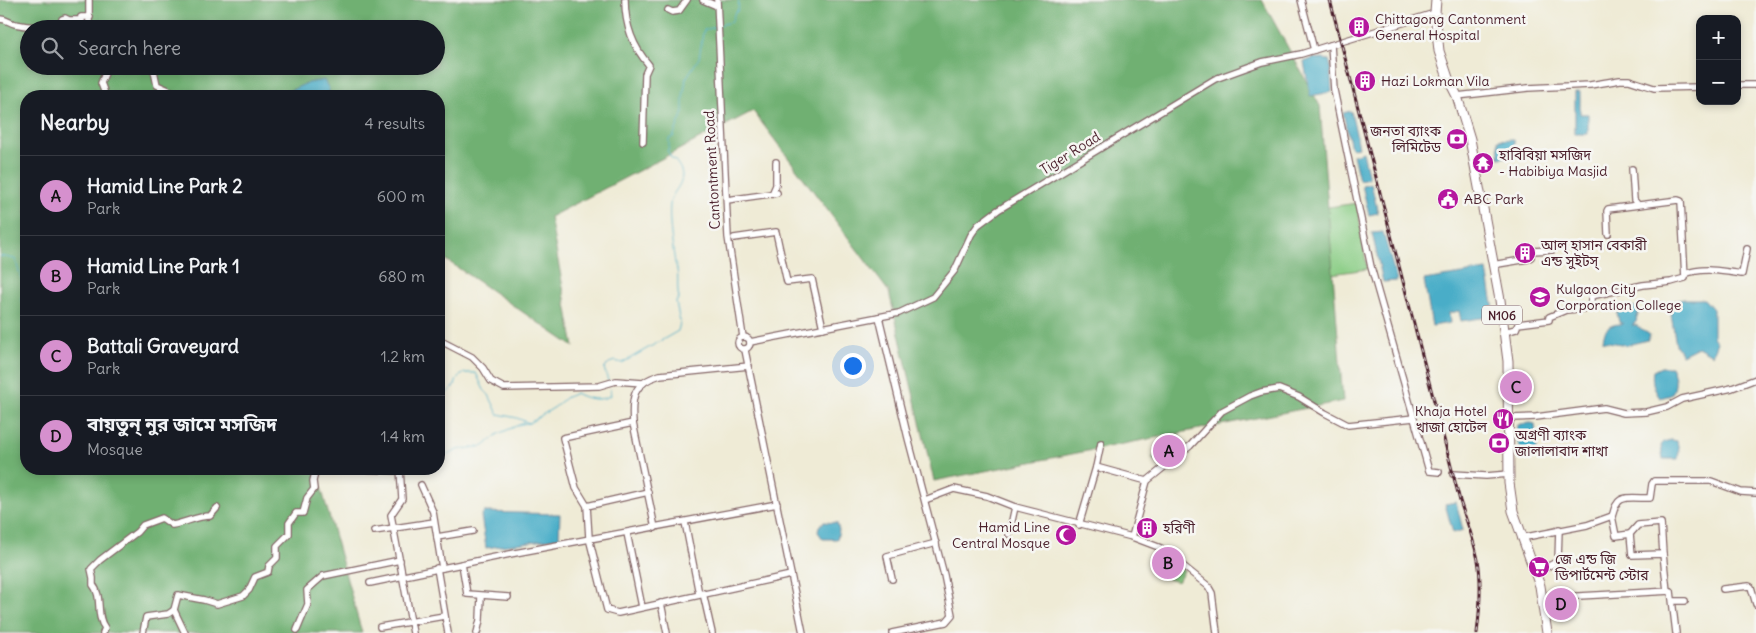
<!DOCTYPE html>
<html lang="en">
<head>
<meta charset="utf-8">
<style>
	:root { --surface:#171b24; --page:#20242c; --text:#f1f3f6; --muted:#9ea1a6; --line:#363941; --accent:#d690ce }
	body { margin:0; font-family:Delius,"Noto Sans Bengali",sans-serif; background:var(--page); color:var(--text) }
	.controls { position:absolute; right:15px; top:15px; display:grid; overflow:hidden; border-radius:10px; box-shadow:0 2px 8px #0003 }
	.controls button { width:45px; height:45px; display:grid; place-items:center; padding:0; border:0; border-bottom:1px solid var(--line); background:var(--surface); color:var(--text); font:25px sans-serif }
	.you { position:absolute; left:852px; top:365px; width:18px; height:18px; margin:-12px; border:4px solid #fff; border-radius:50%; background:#1a73e8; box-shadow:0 0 0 8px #1a73e833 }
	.badge { display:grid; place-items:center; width:32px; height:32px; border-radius:50%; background:var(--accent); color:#111; font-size:16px; font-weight:700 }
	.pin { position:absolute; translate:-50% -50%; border:2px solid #fff; box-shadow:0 1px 5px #0006 }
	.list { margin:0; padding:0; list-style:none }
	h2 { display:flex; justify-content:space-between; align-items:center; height:65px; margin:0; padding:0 20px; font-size:21px }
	h2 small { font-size:16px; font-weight:400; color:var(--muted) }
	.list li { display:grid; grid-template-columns:32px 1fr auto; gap:15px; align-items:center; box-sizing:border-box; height:80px; padding:0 20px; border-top:1px solid var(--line) }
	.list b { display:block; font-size:19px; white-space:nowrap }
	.list p { margin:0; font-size:16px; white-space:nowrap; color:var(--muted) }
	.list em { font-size:16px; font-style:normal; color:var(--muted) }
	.icon { flex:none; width:28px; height:28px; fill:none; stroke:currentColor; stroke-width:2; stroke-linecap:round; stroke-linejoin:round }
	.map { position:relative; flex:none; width:1756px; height:633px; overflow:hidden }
	.search { position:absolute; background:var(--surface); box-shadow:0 2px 8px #0003; left:20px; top:20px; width:425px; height:55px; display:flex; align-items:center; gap:12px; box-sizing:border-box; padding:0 18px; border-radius:28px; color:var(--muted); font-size:19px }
	.panel { position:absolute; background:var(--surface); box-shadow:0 2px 8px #0003; left:20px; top:90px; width:425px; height:385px; border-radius:20px }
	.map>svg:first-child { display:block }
</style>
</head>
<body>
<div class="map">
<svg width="1756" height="633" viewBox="0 0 1756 633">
	<rect width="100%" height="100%" fill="#f6f6f2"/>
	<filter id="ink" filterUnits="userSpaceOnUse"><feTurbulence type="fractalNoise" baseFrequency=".02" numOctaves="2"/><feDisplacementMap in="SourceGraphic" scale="10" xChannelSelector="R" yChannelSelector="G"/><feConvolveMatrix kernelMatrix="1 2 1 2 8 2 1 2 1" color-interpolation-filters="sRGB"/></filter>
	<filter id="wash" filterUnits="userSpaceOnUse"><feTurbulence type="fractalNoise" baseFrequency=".0096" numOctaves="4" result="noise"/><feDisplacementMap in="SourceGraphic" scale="20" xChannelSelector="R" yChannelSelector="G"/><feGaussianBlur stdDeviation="1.12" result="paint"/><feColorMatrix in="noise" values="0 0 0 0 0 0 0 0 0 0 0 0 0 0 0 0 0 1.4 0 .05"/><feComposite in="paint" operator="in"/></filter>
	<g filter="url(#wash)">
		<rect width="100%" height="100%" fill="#efebd6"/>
		<g fill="#8acd85" stroke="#6a7658">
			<polygon points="1357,203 1367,269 1332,274 1322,208"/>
			<polygon points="1178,434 1187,445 1160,467 1152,458"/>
			<polygon points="1163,555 1184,570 1178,582 1158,576"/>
		</g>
		<path fill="#6fb072" stroke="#5c684e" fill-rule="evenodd" d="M0 0H1262L1320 106 1343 401 934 481 889 292 753 111 550 217 574 347 439 255V96H26V469H316L362 633H0ZM29 29H436V66H29Z"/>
		<g fill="#49adc8" stroke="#4a667a">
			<polygon points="1314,58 1329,60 1330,63 1332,92 1310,96 1304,62"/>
			<polygon points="324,80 329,89 329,96 290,96 289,91 307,83"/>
			<polygon points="1575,92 1580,92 1580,114 1588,114 1588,134 1575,134"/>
			<polygon points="1351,111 1359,147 1351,148 1343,113"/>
			<polygon points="1514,139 1515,156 1499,158 1498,140"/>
			<polygon points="1363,152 1369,178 1359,180 1353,155"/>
			<polygon points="1371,183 1378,213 1369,215 1362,185"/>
			<polygon points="1383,232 1397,281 1383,282 1372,233"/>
			<polygon points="1487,270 1495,316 1461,321 1459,311 1449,313 1450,323 1432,326 1424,280"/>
			<polygon points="1684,299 1704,299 1713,309 1713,337 1717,342 1712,355 1698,347 1682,355 1676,345 1669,302"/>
			<path d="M1632 307H1638L1639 310 1636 322 1632 325H1636L1650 335 1648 340 1627 345 1603 341C1604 327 1611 324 1623 324L1619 322 1617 313Z"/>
			<path d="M1661 367H1671C1676 377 1677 386 1671 395L1660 398C1654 390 1651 381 1653 371Z"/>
			<path d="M1531 423 1535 424 1537 449 1534 452H1524C1517 447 1516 435 1517 426L1520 424Z"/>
			<polygon points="1671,440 1677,441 1679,451 1678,459 1663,459 1661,446 1663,442"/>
			<polygon points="1456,502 1463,530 1453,533 1445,504"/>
			<polygon points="484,512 560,514 559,538 486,548 481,516"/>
			<polygon points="824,522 837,523 839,530 837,539 823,539 818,532 819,526"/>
		</g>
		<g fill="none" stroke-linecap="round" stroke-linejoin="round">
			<g stroke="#49adc8" stroke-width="1">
				<path d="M720 25C728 22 733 24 734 14L738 10 739 0"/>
				<polyline points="0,256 15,259 24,287 22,299 26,313"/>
				<path d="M608 381 604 368 609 363 615 361 622 363 678 331 680 323 676 302 679 298C676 287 680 274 675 263 673 249 666 209 672 197 675 190 681 186 682 176 682 169 678 165 674 159H672L667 150 669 148V139L673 137 683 113V98L686 78 699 58 703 33 704 30 716 27"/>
				<path d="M439 388 445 395 455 385 458 377 465 373H476L484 390 489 395 498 414 517 418 529 423 555 407 565 398 576 393C586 399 601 402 611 395L609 385"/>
				<polyline points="439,448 448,455 457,450 484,446 498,434 521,424 529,423"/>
			</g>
		</g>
	</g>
	<g filter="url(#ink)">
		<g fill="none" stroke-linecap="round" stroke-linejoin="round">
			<g stroke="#846667" stroke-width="8">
				<g id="minor">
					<path d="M625 0C625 24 633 47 649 65L645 74 643 142"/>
					<polyline points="703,0 717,6"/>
					<polyline points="717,0 728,237 743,337"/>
					<polyline points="1301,0 1314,50"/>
					<polyline points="668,10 672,12 679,11 687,0"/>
					<path d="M0 19C7 19 9 23 15 24 29 27 49 29 61 25L62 19 65 18 69 20H82L81 17H90"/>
					<polyline points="89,29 89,0"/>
					<polyline points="1331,45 1334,90 1371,267 1429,471 1439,472"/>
					<polyline points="153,66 157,85 173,92 176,96"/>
					<polyline points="1737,85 1756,85"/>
					<polyline points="92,96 93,96"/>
					<polyline points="104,96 104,91 101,83 106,71 110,69 110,66"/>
					<polyline points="1457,96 1528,88 1590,85 1620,80 1629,80 1654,88 1700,87"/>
					<polyline points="1632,169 1634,200 1638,205"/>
					<polyline points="772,194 776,185 776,162"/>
					<polyline points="727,200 777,193"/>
					<polyline points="734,238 776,232 787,282 812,279 823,328"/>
					<polyline points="1498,264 1528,259 1531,257 1531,251 1552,250"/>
					<path d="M1685 274C1703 267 1723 271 1742 274L1747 249"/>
					<polyline points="879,317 908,438 944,575 952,615 946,622 892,633"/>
					<polyline points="1508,331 1516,329 1518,324 1549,320 1549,317 1566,310 1591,308 1591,296 1643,285 1671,282 1685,278 1681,201 1678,200 1608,209 1607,211 1608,234"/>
					<circle cx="744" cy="343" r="6"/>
					<polyline points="439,340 472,357 483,368 491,381 504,388 599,386 616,381 643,383"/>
					<polyline points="750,342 899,313 933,297 955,270 971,235 978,225 998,210 1215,79 1262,62 1301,54 1435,13"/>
					<polyline points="745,350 803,633"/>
					<polyline points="1511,418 1536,417 1604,408 1624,413 1646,412 1667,407 1682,399 1732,388 1756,379"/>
					<polyline points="633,423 563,438 576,488 587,506 589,538 607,610 618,613 791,575"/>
					<polyline points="1096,467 1101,443"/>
					<polyline points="365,469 401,471"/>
					<polyline points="400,469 402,499 391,515 413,633"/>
					<polyline points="1453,474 1486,476 1509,474"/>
					<polyline points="421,485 433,512 442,568"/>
					<polyline points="925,500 954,489 987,496 1015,507 1132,537 1161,548 1208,586 1212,593 1217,633"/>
					<polyline points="587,506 648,492"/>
					<polyline points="1612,516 1616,536 1630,534 1632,555 1663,554 1667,591"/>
					<polyline points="685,522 699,594"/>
					<polyline points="1079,525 1096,467 1147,481"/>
					<path d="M655 528 633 423C631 397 633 383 660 375L749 366"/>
					<polyline points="374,531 434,522"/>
					<polyline points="627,533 642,607"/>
					<polyline points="1009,534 1015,507"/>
					<polyline points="1630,534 1638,525 1661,523 1663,554"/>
					<polyline points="437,537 473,531"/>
					<polyline points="1132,537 1147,481 1190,446 1222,411 1250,396 1261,392 1279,389 1299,397 1325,413 1348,425 1414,418"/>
					<path d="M1521 538 1587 525 1612 516C1614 512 1614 507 1617 504 1622 494 1641 499 1650 498L1652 484 1654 481H1711L1741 492 1756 493"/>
					<polyline points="462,564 467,594 508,597"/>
					<polyline points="437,568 448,633"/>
					<polyline points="1536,573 1558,561 1559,529"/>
					<polyline points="892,579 887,556 936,543"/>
					<polyline points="370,583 515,553 777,504"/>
					<polyline points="1723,589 1749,586 1751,587 1756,604"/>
					<polyline points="703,593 712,633"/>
					<polyline points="1542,598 1671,591 1676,633"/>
					<polyline points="1673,601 1685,601"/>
					<polyline points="661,603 667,633"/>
					<polyline points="174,610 185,633"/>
					<polyline points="380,627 444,616"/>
					<polyline points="297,630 308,604 307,590 323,576 400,560"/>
					<path d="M103 633 105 628C95 616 103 596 93 585V578L91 569 100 560 137 532 143 525 162 518 172 525C186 523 196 516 210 516L217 508"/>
					<polyline points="143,633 146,617 168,614 174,610 178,595 204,600 217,604 243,596 249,590 255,577 268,572 269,566 277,558 277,546 289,534 289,523 296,513 303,513 307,498 314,489 313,481 316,469"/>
					<polyline points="477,633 480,620 481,596"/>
				</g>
			</g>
			<g stroke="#846667" stroke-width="11">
				<polyline id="highway" points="1436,0 1435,13 1439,51 1448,78 1457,96 1470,139 1500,300 1508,361 1509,483 1513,511 1540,586 1547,633"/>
			</g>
			<use href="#minor" stroke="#fff" stroke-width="5.5"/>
			<use href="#highway" stroke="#fff" stroke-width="9"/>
			<g stroke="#4a1f2b" stroke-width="3">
				<path id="rail" d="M1330 0 1460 501C1466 520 1474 540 1478 560 1482 584 1480 609 1477 633"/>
			</g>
			<use href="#rail" stroke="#f6f6f2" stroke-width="1" stroke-dasharray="4" stroke-linecap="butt"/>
		</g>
	</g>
	<defs>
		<g id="building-disc" transform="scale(1.125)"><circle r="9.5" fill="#b5179e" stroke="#f6f6f2"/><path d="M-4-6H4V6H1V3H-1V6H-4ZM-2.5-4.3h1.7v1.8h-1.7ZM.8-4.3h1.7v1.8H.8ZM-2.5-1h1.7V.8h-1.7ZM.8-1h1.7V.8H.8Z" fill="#fff"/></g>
		<g id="bank-disc" transform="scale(1.125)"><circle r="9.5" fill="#b5179e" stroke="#f6f6f2"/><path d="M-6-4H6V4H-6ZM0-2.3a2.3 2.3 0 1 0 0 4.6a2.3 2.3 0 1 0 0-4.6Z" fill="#fff"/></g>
		<g id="temple-disc" transform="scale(1.125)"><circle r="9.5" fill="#b5179e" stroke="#f6f6f2"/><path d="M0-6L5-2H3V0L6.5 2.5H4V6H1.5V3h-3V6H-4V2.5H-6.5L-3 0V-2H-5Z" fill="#fff"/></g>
		<g id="civic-disc" transform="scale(1.125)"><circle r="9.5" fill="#b5179e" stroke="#f6f6f2"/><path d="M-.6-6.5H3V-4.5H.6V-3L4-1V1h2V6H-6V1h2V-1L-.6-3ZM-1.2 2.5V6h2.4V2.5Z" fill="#fff"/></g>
		<g id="university-disc" transform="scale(1.125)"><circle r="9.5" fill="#b5179e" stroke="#f6f6f2"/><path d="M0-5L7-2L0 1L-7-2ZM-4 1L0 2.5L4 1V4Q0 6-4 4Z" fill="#fff"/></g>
		<g id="restaurant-disc" transform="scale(1.125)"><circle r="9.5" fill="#b5179e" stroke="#f6f6f2"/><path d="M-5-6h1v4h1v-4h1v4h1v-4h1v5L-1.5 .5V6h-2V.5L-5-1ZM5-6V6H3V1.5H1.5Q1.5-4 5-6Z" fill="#fff"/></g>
		<g id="mosque-disc" transform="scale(1.125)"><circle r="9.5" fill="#b5179e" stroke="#f6f6f2"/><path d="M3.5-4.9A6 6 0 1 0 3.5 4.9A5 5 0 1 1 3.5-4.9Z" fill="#fff"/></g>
		<g id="supermarket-disc" transform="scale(1.125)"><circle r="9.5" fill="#b5179e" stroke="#f6f6f2"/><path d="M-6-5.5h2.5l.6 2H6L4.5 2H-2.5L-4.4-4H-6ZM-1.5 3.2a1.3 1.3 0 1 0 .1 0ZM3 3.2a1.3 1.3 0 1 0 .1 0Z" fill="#fff"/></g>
	</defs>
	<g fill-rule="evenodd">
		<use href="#building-disc" x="1359" y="27"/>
		<use href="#building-disc" x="1365" y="81"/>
		<use href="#bank-disc" x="1457" y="139"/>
		<use href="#temple-disc" x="1483" y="163"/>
		<use href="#civic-disc" x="1448" y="199"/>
		<use href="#building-disc" x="1525" y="253"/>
		<use href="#university-disc" x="1540" y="297"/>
		<use href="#restaurant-disc" x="1503" y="419"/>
		<use href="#bank-disc" x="1499" y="443"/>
		<use href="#building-disc" x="1147" y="528"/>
		<use href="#mosque-disc" x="1066" y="535"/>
		<use href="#supermarket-disc" x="1539" y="567"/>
	</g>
	<g text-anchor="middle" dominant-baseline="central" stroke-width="5" stroke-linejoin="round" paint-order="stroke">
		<rect fill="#f6f6f2" stroke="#7e6067" stroke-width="1" x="1482" y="305.5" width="40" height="19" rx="4"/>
		<g font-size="12" font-weight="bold" fill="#4a1f2b">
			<text x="1502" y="315">N106</text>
		</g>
		<g font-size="14" fill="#4a1f2b" stroke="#f6f6f2" text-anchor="start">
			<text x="1375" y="19">Chittagong Cantonment<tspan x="1375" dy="16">General Hospital</tspan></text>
			<text x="1381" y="81">Hazi Lokman Vila</text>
			<text x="1441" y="131" text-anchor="end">জনতা ব্যাংক<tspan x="1441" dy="16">লিমিটেড</tspan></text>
			<text x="1499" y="155">হাবিবিয়া মসজিদ<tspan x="1499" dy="16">- Habibiya Masjid</tspan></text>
			<text x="1464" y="199">ABC Park</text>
			<text x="1541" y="245">আল্ হাসান বেকারী<tspan x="1541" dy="16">এন্ড সুইটস্</tspan></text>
			<text x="1556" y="289">Kulgaon City<tspan x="1556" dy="16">Corporation College</tspan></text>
			<text x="1487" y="411" text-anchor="end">Khaja Hotel<tspan x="1487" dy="16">খাজা হোটেল</tspan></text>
			<text x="1515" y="435">অগ্রণী ব্যাংক<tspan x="1515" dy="16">জালালাবাদ শাখা</tspan></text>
			<text x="1050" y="527" text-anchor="end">Hamid Line<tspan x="1050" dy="16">Central Mosque</tspan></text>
			<text x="1163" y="528">হরিণী</text>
			<text x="1555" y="559">জে এন্ড জি<tspan x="1555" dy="16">ডিপার্টমেন্ট স্টোর</tspan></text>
		</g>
		<g font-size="14" fill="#4a1f2b" stroke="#f6f6f2">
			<text transform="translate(1070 153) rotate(-32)">Tiger Road</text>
			<text transform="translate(712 170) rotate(-93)">Cantontment Road</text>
		</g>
	</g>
</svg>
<div class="controls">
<button>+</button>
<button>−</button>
</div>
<div class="you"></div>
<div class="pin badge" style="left:1169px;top:451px">A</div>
<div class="pin badge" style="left:1168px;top:563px">B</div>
<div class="pin badge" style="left:1516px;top:387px">C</div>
<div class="pin badge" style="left:1561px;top:604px">D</div>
<div class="search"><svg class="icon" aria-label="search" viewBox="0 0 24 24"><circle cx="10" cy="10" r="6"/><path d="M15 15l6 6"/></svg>Search here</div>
<section class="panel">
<h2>Nearby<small>4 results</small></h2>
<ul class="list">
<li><span class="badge">A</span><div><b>Hamid Line Park 2</b><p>Park</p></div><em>600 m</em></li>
<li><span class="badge">B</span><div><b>Hamid Line Park 1</b><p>Park</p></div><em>680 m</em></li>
<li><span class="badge">C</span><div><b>Battali Graveyard</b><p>Park</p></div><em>1.2 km</em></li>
<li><span class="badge">D</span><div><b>বায়তুন্ নুর জামে মসজিদ</b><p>Mosque</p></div><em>1.4 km</em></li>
</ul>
</section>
</div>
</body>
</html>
